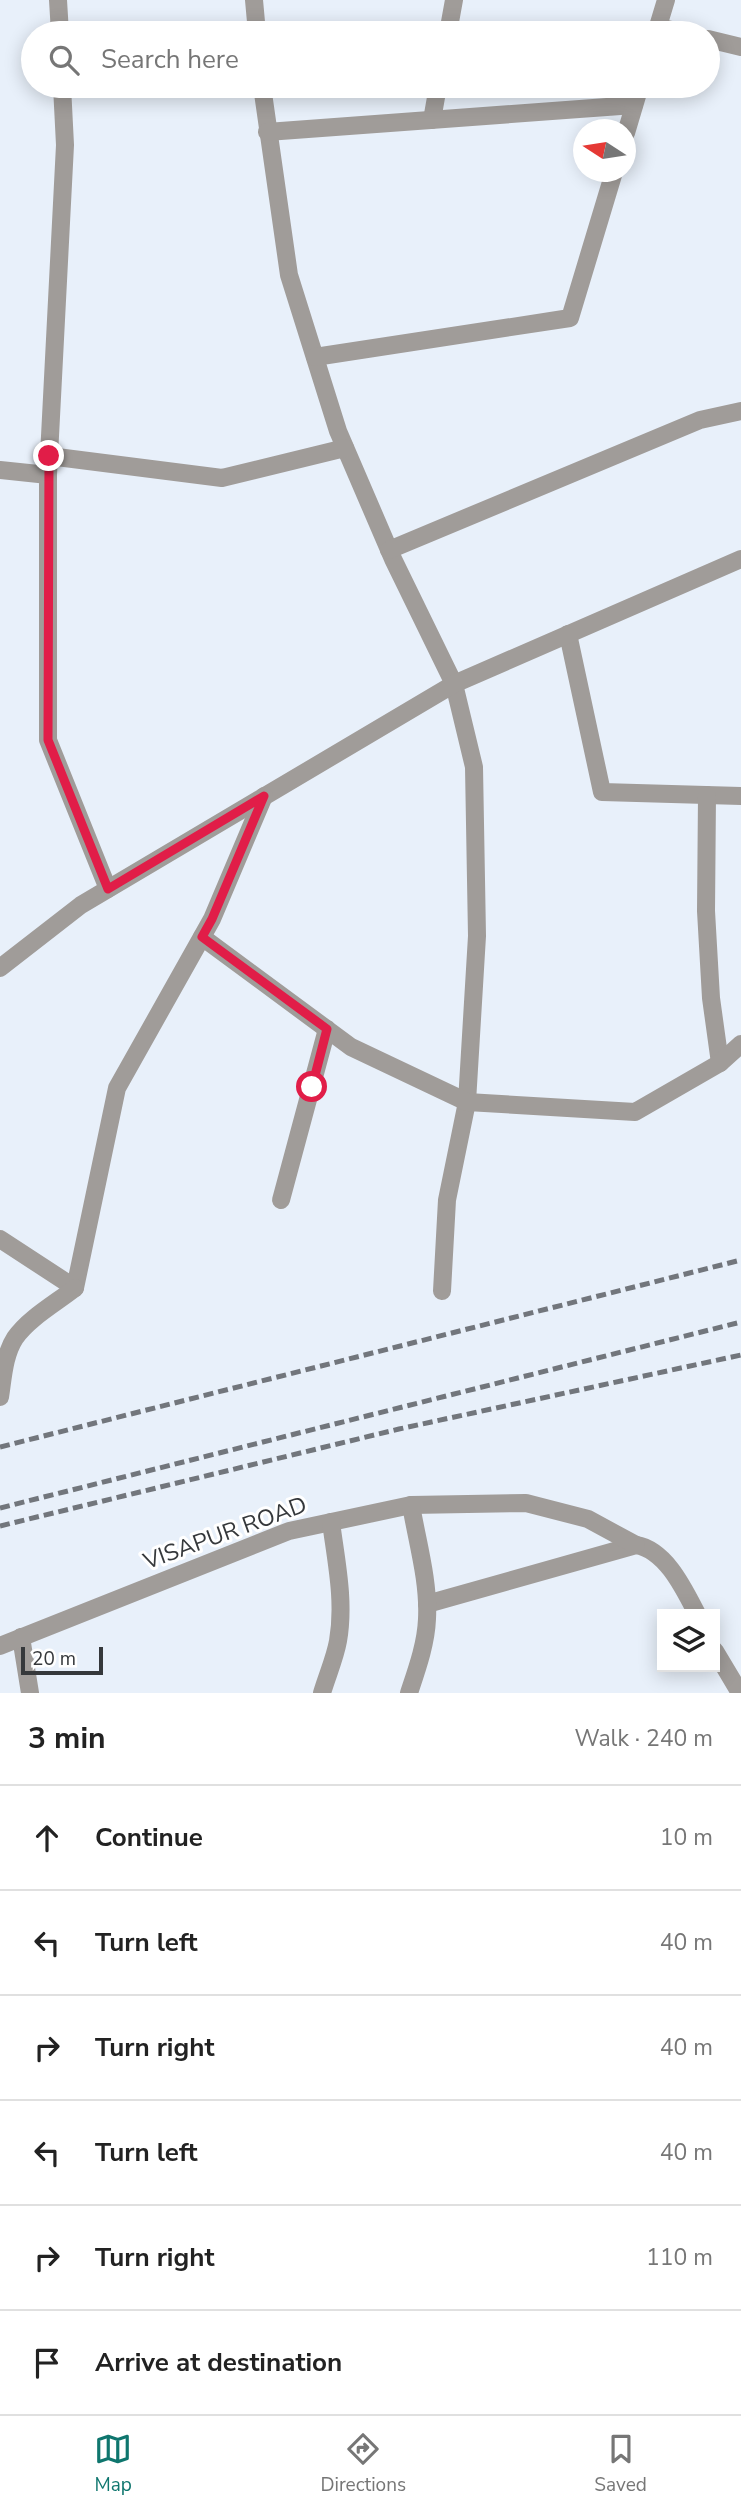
<!DOCTYPE html>
<html lang="en">
<head>
<meta charset="utf-8">
<style>
	:root { --surface:#fff; --page:#f6f6f6; --text:#222; --muted:#767676; --line:#e0e0e0; --accent:#0f766e }
	body { margin:0; font-family:"Nunito Sans",sans-serif; background:var(--page); color:var(--text) }
	.controls { position:absolute; right:21px; bottom:21px; display:grid; overflow:hidden; border-radius:0px; box-shadow:0 4px 18px #0003 }
	.controls button { width:63px; height:63px; display:grid; place-items:center; padding:0; border:0; border-bottom:2px solid var(--line); background:var(--surface); color:var(--text); font:35px sans-serif }
	.compass { position:absolute; left:573px; top:119px; width:63px; height:63px; border-radius:50%; background:var(--surface); box-shadow:0 4px 18px #0003; rotate:282deg }
	.scale { position:absolute; left:21px; bottom:18px; width:82px; box-sizing:border-box; padding-left:7px; border:4px solid #35383b; border-top:0; font-size:19px; line-height:24px; white-space:nowrap; color:#35383b; -webkit-text-stroke:5px #fff; paint-order:stroke }
	.stop { position:absolute; width:21px; height:21px; margin:-16px; border:5px solid #e11d48; border-radius:50%; background:#fff }
	.stop.end { background:#e11d48; border-color:#fff; box-shadow:0 2px 7px #0008 }
	.list { margin:0; padding:0; list-style:none }
	h2 { display:flex; justify-content:space-between; align-items:center; height:91px; margin:0; padding:0 28px; font-size:30px }
	h2 small { font-size:23px; font-weight:400; color:var(--muted) }
	.list li { display:grid; grid-template-columns:46px 1fr auto; gap:21px; align-items:center; box-sizing:border-box; height:105px; padding:0 28px; border-top:2px solid var(--line) }
	.list b { display:block; font-size:26px; white-space:nowrap }
	.list em { font-size:23px; font-style:normal; color:var(--muted) }
	.icon { flex:none; width:38px; height:38px; fill:none; stroke:currentColor; stroke-width:2; stroke-linecap:round; stroke-linejoin:round }
	.map { position:relative; flex:none; width:741px; height:1693px; overflow:hidden }
	.search { position:absolute; background:var(--surface); box-shadow:0 4px 18px #0003; left:21px; right:21px; top:21px; height:77px; display:flex; align-items:center; gap:18px; box-sizing:border-box; padding:0 24px; border-radius:38px; color:var(--muted); font-size:26px }
	.sheet { height:721px; background:var(--surface) }
	nav { display:flex; justify-content:space-around; align-items:center; box-sizing:border-box; height:98px; border-top:2px solid var(--line); background:var(--surface); font-size:19px; color:var(--muted) }
	nav a { display:grid; justify-items:center; gap:4px }
	nav .on { color:var(--accent) }
	.map>svg:first-child { display:block }
</style>
</head>
<body>
<div class="map">
<svg width="741" height="1693" viewBox="0 0 741 1693">
	<rect width="100%" height="100%" fill="#e8f0fa"/>
	<g fill="none" stroke-linecap="round" stroke-linejoin="round">
		<g stroke="#a09c99" stroke-width="18">
			<polyline points="58,0 60,33"/>
			<polyline points="254,0 257,33"/>
			<polyline points="658,27 685,33"/>
			<polyline points="448,33 454,0"/>
			<polyline points="656,33 666,0"/>
			<polyline points="708,39 741,47"/>
			<polyline points="262,86 289,275 338,431 393,559 454,684 474,767 477,936 467,1102 447,1200 442,1291"/>
			<polyline points="432,120 438,86"/>
			<polyline points="267,132 634,105"/>
			<polyline points="626,133 640,86"/>
			<polyline points="315,357 570,318 614,172"/>
			<polyline points="49,456 222,478 345,448"/>
			<polyline points="0,470 48,475 48,740 108,889"/>
			<polyline points="48,475 65,145 62,86"/>
			<polyline points="389,550 700,420 741,411"/>
			<polyline points="568,634 602,792 741,796"/>
			<polyline points="707,795 706,911 711,998 720,1063"/>
			<polyline points="202,937 351,1047 467,1102 635,1112 720,1063 741,1044"/>
			<polyline points="0,968 81,905 454,684 741,559"/>
			<polyline points="281,1200 327,1029"/>
			<polyline points="0,1239 75,1288 117,1088 212,919 264,796"/>
			<path d="M0 1397C3 1378 4 1355 15 1338 29 1318 56 1303 75 1288"/>
			<path d="M427 1604 636 1545C666 1550 684 1589 697 1614"/>
			<polyline points="21,1637 30,1693"/>
			<polyline points="0,1646 289,1531 411,1505 526,1503 588,1519 636,1545"/>
			<polyline points="715,1651 740,1693"/>
			<path d="M322 1693C327 1676 335 1658 338 1641 345 1601 336 1561 331 1522"/>
			<path d="M409 1693C417 1669 426 1644 427 1619 429 1581 417 1541 411 1505"/>
		</g>
		<g stroke="#72767c" stroke-width="5" stroke-dasharray="10 5" stroke-linecap="butt">
			<polyline points="0,1447 741,1260"/>
			<polyline points="0,1508 741,1322"/>
			<polyline points="0,1526 399,1429 741,1355"/>
		</g>
	</g>
	<g fill="none" stroke-linecap="round" stroke-linejoin="round">
		<polyline stroke="#e11d48" stroke-width="9" points="49,456 48,740 108,889 264,796 212,919 202,937 327,1029 312,1087"/>
	</g>
	<g text-anchor="middle" dominant-baseline="central" stroke-width="6" stroke-linejoin="round" paint-order="stroke">
		<g font-size="23" fill="#35383b" stroke="#fff">
			<text transform="translate(225 1533) rotate(-20)">VISAPUR ROAD</text>
		</g>
	</g>
</svg>
<div class="controls">
<button><svg class="icon" aria-label="layers" viewBox="0 0 24 24"><path d="M12 4l9 5-9 5-9-5zM3 14l9 5 9-5"/></svg></button>
</div>
<svg class="compass" viewBox="-18 -18 36 36"><path d="M0-13l5 13h-10z" fill="#e53935"/><path d="M0 13l5-13h-10z" fill="#767676"/></svg>
<div class="scale">20 m</div>
<div class="stop" style="left:312px;top:1087px"></div>
<div class="stop end" style="left:49px;top:456px"></div>
<div class="search"><svg class="icon" aria-label="search" viewBox="0 0 24 24"><circle cx="10" cy="10" r="6"/><path d="M15 15l6 6"/></svg>Search here</div>
</div>
<section class="sheet">
<h2>3 min<small>Walk · 240 m</small></h2>
<ul class="list">
<li><svg class="icon" aria-label="ahead" viewBox="0 0 24 24"><path d="M12 20V5M6 11l6-6 6 6"/></svg><div><b>Continue</b></div><em>10 m</em></li>
<li><svg class="icon" aria-label="left" viewBox="0 0 24 24"><path d="M17 20v-9H6M10 6l-5 5 5 5"/></svg><div><b>Turn left</b></div><em>40 m</em></li>
<li><svg class="icon" aria-label="right" viewBox="0 0 24 24"><path d="M7 20v-9h11M14 6l5 5-5 5"/></svg><div><b>Turn right</b></div><em>40 m</em></li>
<li><svg class="icon" aria-label="left" viewBox="0 0 24 24"><path d="M17 20v-9H6M10 6l-5 5 5 5"/></svg><div><b>Turn left</b></div><em>40 m</em></li>
<li><svg class="icon" aria-label="right" viewBox="0 0 24 24"><path d="M7 20v-9h11M14 6l5 5-5 5"/></svg><div><b>Turn right</b></div><em>110 m</em></li>
<li><svg class="icon" aria-label="arrive" viewBox="0 0 24 24"><path d="M6 21V4h12l-3 4 3 4H6"/></svg><div><b>Arrive at destination</b></div></li>
</ul>
</section>
<nav>
<a class="on"><svg class="icon" aria-label="map" viewBox="0 0 24 24"><path d="M3 6l6-2 6 2 6-2v14l-6 2-6-2-6 2zM9 4v14M15 6v14"/></svg>Map</a>
<a><svg class="icon" aria-label="directions" viewBox="0 0 24 24"><path d="M12 3l9 9-9 9-9-9zM9 14v-3h6M13 9l2 2-2 2"/></svg>Directions</a>
<a><svg class="icon" aria-label="saved" viewBox="0 0 24 24"><path d="M7 4h10v16l-5-4-5 4z"/></svg>Saved</a>
</nav>
</body>
</html>
